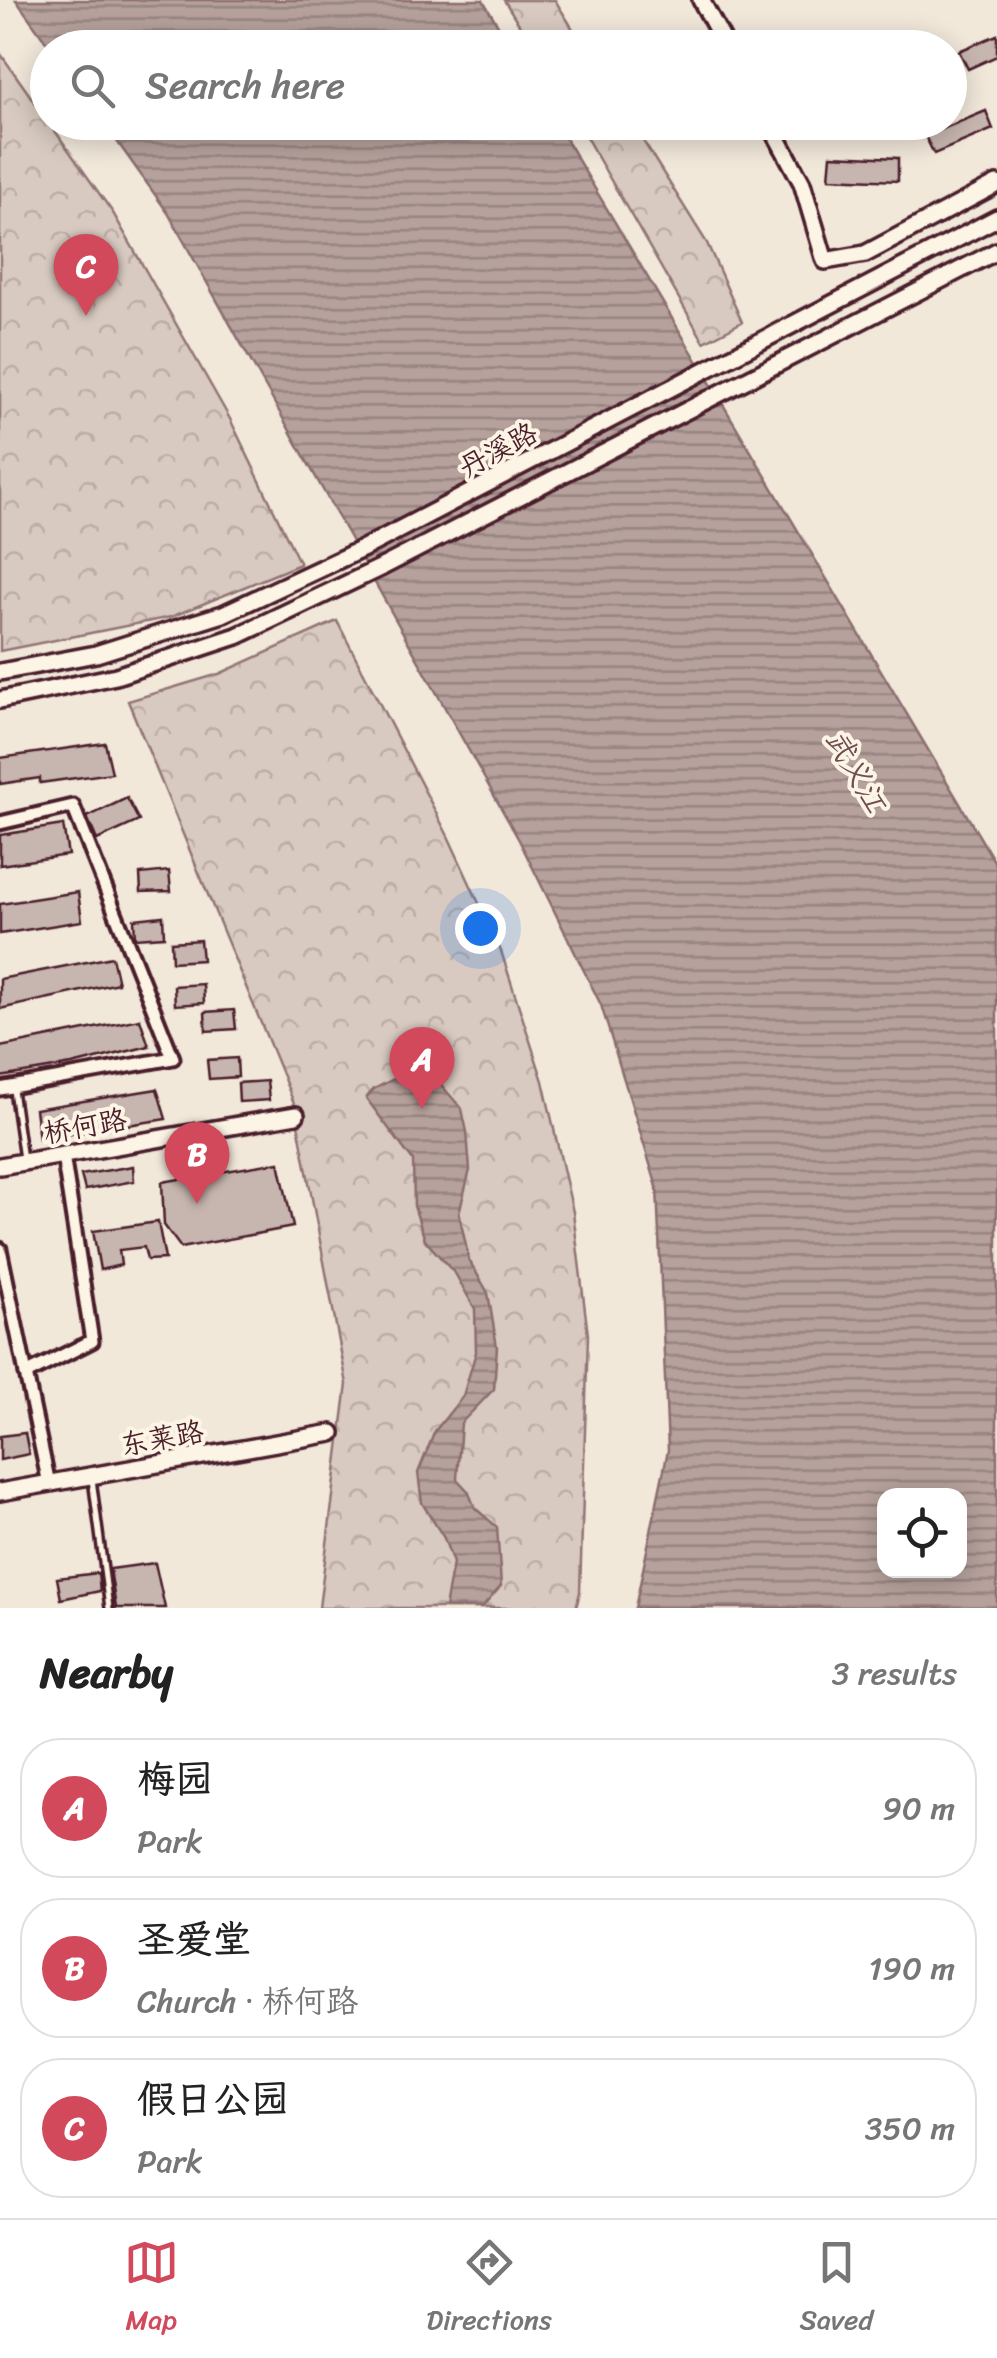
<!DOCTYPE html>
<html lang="en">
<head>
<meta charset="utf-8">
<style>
	:root { --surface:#fff; --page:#f2f2f2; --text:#222; --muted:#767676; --line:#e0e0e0; --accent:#d1495b }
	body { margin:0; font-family:Sriracha,"LXGW WenKai TC",sans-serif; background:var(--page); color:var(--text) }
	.controls { position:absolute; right:30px; bottom:30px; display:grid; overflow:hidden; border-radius:20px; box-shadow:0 5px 25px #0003 }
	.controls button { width:90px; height:90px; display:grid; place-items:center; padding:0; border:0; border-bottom:2px solid var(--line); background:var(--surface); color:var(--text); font:50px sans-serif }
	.you { position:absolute; left:480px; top:928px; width:35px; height:35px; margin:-25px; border:8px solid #fff; border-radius:50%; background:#1a73e8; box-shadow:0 0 0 15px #1a73e833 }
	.badge { display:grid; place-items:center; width:65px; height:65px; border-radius:50%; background:var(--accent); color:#fff; font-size:32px; font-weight:700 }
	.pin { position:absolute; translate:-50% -82px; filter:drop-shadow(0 2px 5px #0008) }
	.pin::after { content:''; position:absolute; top:52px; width:35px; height:30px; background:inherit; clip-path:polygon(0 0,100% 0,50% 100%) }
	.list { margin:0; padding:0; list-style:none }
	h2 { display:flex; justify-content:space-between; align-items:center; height:130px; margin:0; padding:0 40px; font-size:42px }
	h2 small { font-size:32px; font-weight:400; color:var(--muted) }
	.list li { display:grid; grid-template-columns:65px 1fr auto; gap:30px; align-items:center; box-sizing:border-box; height:140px; margin:0 20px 20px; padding:0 20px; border:2px solid var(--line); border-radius:40px }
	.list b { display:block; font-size:38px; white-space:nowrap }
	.list p { margin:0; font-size:32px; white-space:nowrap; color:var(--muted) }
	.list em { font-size:32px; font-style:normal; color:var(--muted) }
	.icon { flex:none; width:55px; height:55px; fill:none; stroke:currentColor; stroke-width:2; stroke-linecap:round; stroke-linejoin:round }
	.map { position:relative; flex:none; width:997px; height:1608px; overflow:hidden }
	.search { position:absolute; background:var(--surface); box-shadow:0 5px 25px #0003; left:30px; right:30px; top:30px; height:110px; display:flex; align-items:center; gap:25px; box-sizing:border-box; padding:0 35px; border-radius:55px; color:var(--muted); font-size:38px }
	.sheet { height:610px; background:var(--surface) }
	nav { display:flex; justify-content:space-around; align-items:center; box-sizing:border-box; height:140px; border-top:2px solid var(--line); background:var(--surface); font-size:28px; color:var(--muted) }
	nav a { display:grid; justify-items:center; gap:5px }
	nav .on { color:var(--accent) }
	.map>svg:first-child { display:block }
</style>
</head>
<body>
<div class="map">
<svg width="997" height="1608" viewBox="0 0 997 1608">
	<defs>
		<pattern id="park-crowns" width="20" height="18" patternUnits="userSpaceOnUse" patternTransform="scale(2.5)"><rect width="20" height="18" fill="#d8cac0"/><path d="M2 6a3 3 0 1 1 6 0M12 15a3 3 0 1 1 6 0" fill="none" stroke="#bbada5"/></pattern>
		<pattern id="water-rules" width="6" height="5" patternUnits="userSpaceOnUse" patternTransform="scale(2.5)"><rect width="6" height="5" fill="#b6a19c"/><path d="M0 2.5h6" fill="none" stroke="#96837f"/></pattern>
	</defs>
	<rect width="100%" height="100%" fill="#f1e8da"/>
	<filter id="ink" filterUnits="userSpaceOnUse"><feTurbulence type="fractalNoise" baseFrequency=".01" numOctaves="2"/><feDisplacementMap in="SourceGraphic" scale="20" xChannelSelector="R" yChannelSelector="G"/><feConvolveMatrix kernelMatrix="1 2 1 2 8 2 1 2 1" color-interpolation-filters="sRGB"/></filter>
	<g filter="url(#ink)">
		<g fill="url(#park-crowns)" stroke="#917476" stroke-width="2.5">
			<polygon points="504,0 555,0 584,47 533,47"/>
			<polygon points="0,53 113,213 230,419 300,564 171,617 0,651"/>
			<polygon points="578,123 632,123 707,243 742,322 704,342"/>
			<polygon points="337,621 448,836 501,951 543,1081 573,1212 588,1335 580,1592 576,1608 319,1608 347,1384 294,1103 128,701 219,674"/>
		</g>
		<g fill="url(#water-rules)" stroke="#8b6d6f" stroke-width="2.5" fill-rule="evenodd">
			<polygon points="16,0 483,0 511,47 50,47"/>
			<path d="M104 123H556L997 866V1608H635L668 1450 657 1187 601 1005 519 840 168 213ZM884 1496H960V1570H884Z"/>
			<polygon points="423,1064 462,1109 467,1132 470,1170 459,1213 469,1260 488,1293 497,1347 494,1389 461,1423 457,1479 468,1491 475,1508 497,1527 501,1586 482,1608 445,1608 453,1563 444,1538 422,1503 418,1473 435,1431 463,1396 476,1352 475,1309 456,1275 425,1240 414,1206 413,1161 366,1098 374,1089"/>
		</g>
		<g fill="#c7b6af" stroke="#4a1f2b" stroke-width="2.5">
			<polygon points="997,35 997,56 968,69 959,51"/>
			<polygon points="986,111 993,129 934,154 925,136"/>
			<polygon points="831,155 898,158 898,181 829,178"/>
			<polygon points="105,743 112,773 40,783 40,778 0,784 0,758"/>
			<polygon points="127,798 139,821 97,840 87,817"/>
			<polygon points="63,825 68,855 0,865 0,835"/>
			<polygon points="169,871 171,891 141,892 140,874"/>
			<polygon points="78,892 82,921 0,934 0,904"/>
			<polygon points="163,916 164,936 135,938 134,919"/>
			<polygon points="200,940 202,960 172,962 171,942"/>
			<polygon points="112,957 118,983 0,1009 0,979"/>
			<polygon points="203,984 204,1003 175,1005 174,986"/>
			<polygon points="234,1010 236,1029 206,1031 205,1012"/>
			<polygon points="140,1019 149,1046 72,1065 0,1077 0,1047"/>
			<polygon points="237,1058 238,1077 209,1079 207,1060"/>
			<polygon points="267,1081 269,1100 239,1102 238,1083"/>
			<polygon points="157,1089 166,1119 39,1139 35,1109"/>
			<polygon points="279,1162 293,1227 181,1248 164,1225 162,1182"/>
			<polygon points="133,1166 134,1181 85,1190 81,1175"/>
			<polygon points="158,1222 165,1259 147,1260 144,1247 119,1250 121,1265 100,1270 93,1231"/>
			<polygon points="25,1433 29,1454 0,1460 0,1436"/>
			<polygon points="155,1563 165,1608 116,1608 110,1569"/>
			<polygon points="98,1573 100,1591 61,1599 57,1578"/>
		</g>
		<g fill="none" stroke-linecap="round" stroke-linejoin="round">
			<g stroke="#4a1f2b" stroke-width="12">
				<g id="lane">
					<polyline points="13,1090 23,1159"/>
					<polyline points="92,1479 109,1608"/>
				</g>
			</g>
			<g stroke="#4a1f2b" stroke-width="19">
				<g id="street">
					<polyline points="0,823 73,806 173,1058 0,1089"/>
					<polyline points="0,1249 49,1484"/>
					<polyline points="26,1374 92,1341 63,1155"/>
				</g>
			</g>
			<g stroke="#4a1f2b" stroke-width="22">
				<g id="secondary">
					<polyline points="701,0 727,48"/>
					<polyline points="769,122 802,183 825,261 865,254 997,184"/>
					<polyline points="0,672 96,654 223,614 362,549 997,218"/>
					<polyline points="0,700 116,676 237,636 382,567 997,251"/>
					<polyline points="0,1166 296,1115"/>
					<polyline points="0,1492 332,1433"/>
				</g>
			</g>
			<use href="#lane" stroke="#fcf5e5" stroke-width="5"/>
			<use href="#street" stroke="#fcf5e5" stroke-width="11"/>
			<use href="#secondary" stroke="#fcf5e5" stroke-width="15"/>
		</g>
	</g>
	<g text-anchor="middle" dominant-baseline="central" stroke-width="8" stroke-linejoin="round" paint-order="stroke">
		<g font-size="28" fill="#4a1f2b" stroke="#fcf5e5">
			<text transform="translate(498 450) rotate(-28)">丹溪路</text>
			<text transform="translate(85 1126) rotate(-10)">桥何路</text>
			<text transform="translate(162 1438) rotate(-10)">东莱路</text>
		</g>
		<g font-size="30" font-style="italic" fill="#704c53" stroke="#fcf5e5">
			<text transform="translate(856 771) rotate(60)">武义江</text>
		</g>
	</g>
</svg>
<div class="controls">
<button><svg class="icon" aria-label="locate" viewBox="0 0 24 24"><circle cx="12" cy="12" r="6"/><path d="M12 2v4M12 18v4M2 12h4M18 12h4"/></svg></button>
</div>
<div class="you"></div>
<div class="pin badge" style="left:422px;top:1109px">A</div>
<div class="pin badge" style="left:197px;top:1204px">B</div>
<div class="pin badge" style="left:86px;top:316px">C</div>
<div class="search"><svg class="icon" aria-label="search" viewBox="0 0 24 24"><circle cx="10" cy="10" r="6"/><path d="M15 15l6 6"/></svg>Search here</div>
</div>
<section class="sheet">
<h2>Nearby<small>3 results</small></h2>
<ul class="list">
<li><span class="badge">A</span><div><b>梅园</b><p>Park</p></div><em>90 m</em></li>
<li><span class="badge">B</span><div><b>圣爱堂</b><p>Church · 桥何路</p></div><em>190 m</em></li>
<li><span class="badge">C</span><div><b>假日公园</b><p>Park</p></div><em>350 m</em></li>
</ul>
</section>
<nav>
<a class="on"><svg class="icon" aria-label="map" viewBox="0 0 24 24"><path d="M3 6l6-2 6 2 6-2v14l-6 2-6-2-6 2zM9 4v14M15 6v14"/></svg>Map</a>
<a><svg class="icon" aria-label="directions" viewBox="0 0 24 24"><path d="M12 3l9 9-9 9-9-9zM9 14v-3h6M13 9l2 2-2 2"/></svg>Directions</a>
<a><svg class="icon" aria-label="saved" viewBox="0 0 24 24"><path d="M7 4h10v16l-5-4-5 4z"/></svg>Saved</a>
</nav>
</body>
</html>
